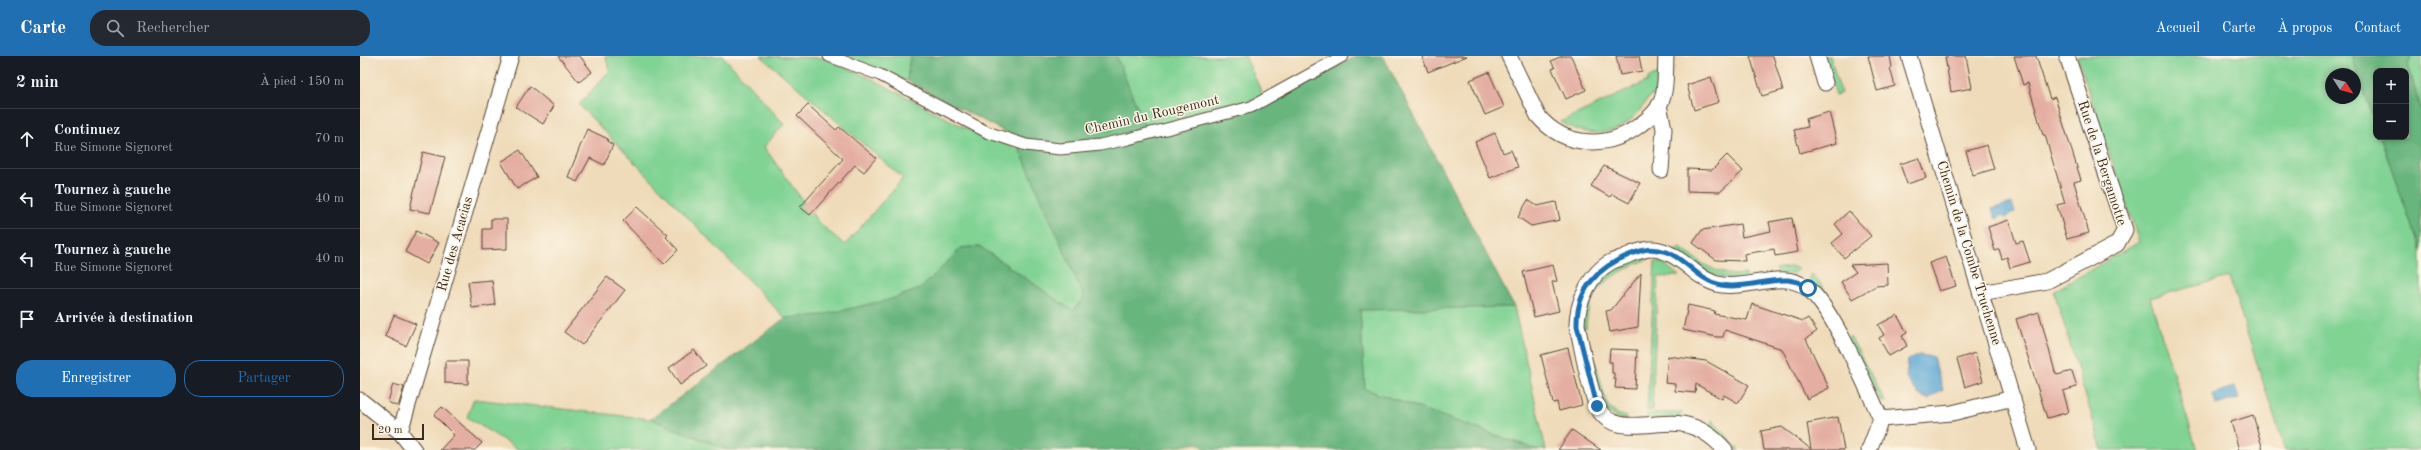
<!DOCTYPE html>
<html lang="fr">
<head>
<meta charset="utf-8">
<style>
	:root { --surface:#171b24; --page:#242831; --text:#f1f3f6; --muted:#9ea1a6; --line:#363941; --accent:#1f6fb2 }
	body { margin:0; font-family:"Old Standard TT",serif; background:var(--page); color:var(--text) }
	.controls { position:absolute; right:12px; top:12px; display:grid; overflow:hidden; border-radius:8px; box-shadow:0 2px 6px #0003 }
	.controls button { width:36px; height:36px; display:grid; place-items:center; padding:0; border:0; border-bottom:1px solid var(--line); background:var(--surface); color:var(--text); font:20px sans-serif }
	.compass { position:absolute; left:1965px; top:12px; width:36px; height:36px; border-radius:50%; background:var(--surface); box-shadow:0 2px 6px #0003; rotate:126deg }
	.scale { position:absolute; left:12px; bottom:10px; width:52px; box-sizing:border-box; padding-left:4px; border:2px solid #3b2a1e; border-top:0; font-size:11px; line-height:14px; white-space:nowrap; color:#3b2a1e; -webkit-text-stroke:3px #fcf5e5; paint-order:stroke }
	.stop { position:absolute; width:12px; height:12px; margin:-9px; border:3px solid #1f6fb2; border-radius:50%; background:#fff }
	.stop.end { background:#1f6fb2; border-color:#fff; box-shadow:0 1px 4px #0008 }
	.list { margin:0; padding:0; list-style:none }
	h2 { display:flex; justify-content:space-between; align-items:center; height:52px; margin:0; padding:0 16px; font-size:17px }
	h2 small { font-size:13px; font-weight:400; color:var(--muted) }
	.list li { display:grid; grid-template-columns:26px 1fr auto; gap:12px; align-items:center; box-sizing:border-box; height:60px; padding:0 16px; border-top:1px solid var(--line) }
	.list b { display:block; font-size:15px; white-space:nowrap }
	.list p { margin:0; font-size:13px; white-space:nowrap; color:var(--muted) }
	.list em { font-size:13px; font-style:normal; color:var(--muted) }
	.actions { display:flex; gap:8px; padding:12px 16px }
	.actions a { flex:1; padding:9px 0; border:1px solid var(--accent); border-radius:16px; text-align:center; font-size:14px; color:var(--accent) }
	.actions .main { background:var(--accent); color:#fff }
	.icon { flex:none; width:22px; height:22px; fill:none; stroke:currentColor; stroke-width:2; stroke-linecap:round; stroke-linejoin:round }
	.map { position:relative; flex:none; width:2061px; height:394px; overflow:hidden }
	header { display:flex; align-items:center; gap:24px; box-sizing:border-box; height:56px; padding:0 20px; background:var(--accent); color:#fff }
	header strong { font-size:19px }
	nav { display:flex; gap:22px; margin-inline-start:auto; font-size:14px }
	.search { width:280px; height:36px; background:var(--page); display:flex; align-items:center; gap:10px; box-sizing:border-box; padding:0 14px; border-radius:16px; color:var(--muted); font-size:15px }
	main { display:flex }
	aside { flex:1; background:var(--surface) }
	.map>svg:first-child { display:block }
</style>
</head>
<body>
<header>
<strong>Carte</strong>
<div class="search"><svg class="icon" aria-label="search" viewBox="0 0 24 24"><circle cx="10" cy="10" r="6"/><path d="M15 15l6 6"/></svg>Rechercher</div>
<nav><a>Accueil</a><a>Carte</a><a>À propos</a><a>Contact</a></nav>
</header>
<main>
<aside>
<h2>2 min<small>À pied · 150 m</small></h2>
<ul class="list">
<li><svg class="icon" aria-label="ahead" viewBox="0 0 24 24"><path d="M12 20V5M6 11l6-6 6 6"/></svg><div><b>Continuez</b><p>Rue Simone Signoret</p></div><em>70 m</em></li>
<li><svg class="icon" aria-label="left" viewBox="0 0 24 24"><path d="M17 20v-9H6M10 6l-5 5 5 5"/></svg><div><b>Tournez à gauche</b><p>Rue Simone Signoret</p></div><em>40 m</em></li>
<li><svg class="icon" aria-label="left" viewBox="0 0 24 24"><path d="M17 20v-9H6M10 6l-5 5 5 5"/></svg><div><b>Tournez à gauche</b><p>Rue Simone Signoret</p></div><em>40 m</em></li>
<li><svg class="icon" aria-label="arrive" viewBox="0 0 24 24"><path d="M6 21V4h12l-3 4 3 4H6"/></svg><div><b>Arrivée à destination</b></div></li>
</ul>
<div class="actions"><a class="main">Enregistrer</a><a>Partager</a></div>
</aside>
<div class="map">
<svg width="2061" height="394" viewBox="0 0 2061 394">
	<rect width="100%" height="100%" fill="#fcf5e5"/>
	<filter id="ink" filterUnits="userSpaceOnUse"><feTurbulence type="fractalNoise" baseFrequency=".025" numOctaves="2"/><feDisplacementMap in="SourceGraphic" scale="8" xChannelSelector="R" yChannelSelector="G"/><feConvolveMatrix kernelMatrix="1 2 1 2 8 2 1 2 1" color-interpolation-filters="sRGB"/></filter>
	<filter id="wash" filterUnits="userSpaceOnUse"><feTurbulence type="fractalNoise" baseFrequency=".012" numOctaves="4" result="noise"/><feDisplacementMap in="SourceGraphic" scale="16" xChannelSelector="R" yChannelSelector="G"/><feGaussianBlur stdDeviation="0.9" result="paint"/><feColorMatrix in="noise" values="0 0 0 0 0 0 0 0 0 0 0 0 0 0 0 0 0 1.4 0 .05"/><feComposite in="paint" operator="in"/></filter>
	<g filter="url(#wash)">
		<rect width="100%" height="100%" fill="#efdbba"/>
		<g fill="#81d394" stroke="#5e7e59" fill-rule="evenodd">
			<polygon points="245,0 363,0 424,68 404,91 458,166 485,189 543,122 401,0 463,2 510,22 611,75 660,94 725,241 713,255 619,190 601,192 560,233 532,243 462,259 425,262 219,49 250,14"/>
			<polygon points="485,0 550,0 547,25"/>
			<polygon points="756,0 885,0 906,46 788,80"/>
			<polygon points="1464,0 1470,0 1481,37 1476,39"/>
			<path d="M1717 0H1992L2016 69V81H2020L2061 195V394H1925L1869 221 1790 242 1837 394H1742L1694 235 1779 186ZM1971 18H1995V42H1971Z"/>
			<polygon points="2052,0 2061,0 2061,55 2048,8"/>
			<path d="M1299 18 1294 40 1290 39C1269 77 1238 87 1200 66L1288 25V22Z"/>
			<path d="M1319 191C1339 205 1360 223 1386 218V223C1355 225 1340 212 1315 195Z"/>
			<path d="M1289 198 1290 202C1254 218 1228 227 1226 272H1221L1228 241 1251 215Z"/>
			<polygon points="1295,206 1303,207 1319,220 1298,221 1292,354 1287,355"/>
			<polygon points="1431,211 1439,212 1434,217 1419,218 1415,213"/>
			<polygon points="1452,218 1462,229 1477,256 1471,256 1458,233 1449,224"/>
			<polygon points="1154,251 1186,394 1178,394 1005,333 1000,254"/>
			<polygon points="1490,280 1526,347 1519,343 1487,286"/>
			<polygon points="1226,287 1230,287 1247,349 1259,359 1267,361 1266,364 1258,363 1244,352"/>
			<polygon points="114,343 291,363 368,394 159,394 107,361"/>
			<polygon points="1322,356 1319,362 1287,363 1287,358"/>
			<polygon points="1352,364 1379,394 1371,394 1350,371"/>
		</g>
		<g fill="#68b57e" stroke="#52704e">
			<polygon points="550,0 756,0 789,80 906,46 997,0 1023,0 1154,251 1000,254 1005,333 1178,394 846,394 838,387 800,394 368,394 291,363 425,262 462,259 532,243 560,233 601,192 619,190 713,255 724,241 660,94 651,79 547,25"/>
			<polygon points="1992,0 2052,0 2048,8 2061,55 2061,195 2020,81 2046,81 2046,15 2016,15 2016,69"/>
		</g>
		<g fill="#5ca8d5" stroke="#4c697a">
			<polygon points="1652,147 1655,157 1648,159 1646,162 1642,160 1636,163 1632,153"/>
			<polygon points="1559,299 1573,301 1583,334 1568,343 1559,339 1546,322 1548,304"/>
			<polygon points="1875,330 1879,342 1856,349 1853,338"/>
		</g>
		<g id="blocks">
			<g fill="#e4afa2">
				<polygon points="198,0 220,0 232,16 219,26"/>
				<polygon points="1062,0 1107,0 1068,16"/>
				<polygon points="1202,0 1211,0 1226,34 1206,43 1192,13 1195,12 1191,5"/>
				<polygon points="1256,0 1279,0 1282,15 1260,19"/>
				<polygon points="1390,0 1413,0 1423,34 1402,40"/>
				<polygon points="1508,0 1530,0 1532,11 1530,12 1535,30 1517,35"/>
				<polygon points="1593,0 1606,0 1612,32 1591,36 1585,1"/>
				<polygon points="1654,0 1676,0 1690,43 1695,41 1721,124 1714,126 1729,177 1707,183 1697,149 1705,147 1685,79 1683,79 1668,27 1663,29"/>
				<polygon points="1129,16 1144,51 1125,59 1110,24"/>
				<polygon points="1351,21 1359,46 1334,54 1327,29"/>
				<polygon points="170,30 194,50 183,68 156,51"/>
				<polygon points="448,49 476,74 479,71 516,102 504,116 495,109 450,159 440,151 483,103 437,60"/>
				<polygon points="1469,56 1477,87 1440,97 1434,74 1448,71 1446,63"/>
				<polygon points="227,73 248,83 247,85 253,89 244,109 230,102 217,126 208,121"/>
				<polygon points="1135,77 1143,97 1151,94 1158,111 1130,122 1115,86"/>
				<polygon points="1627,89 1634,113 1613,119 1606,95"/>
				<polygon points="160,94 177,121 157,133 141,106"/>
				<polygon points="63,96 85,101 70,157 50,153"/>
				<polygon points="1367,99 1383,115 1360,136 1327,135 1327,113 1352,114"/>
				<polygon points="1559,102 1566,122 1547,128 1540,108"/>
				<polygon points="1244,110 1280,127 1269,147 1252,138 1250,141 1231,130"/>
				<polygon points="1168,144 1177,150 1196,146 1200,164 1171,170 1158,161"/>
				<polygon points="277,151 308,179 306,181 318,194 304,208 263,165"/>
				<polygon points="1489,155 1511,180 1484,202 1472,187 1483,178 1475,168"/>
				<polygon points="1432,162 1438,196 1415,200 1414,193 1384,198 1385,205 1356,204 1333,187 1342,174 1380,168 1382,181 1411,175 1409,166"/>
				<polygon points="131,163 147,163 147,193 123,194 123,173 131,173"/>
				<polygon points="1649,164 1656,187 1663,185 1670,206 1650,212 1647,201 1642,203 1639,193 1635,195 1628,171"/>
				<polygon points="56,175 79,187 67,208 45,196"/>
				<polygon points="1586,201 1596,230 1579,235 1569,207"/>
				<polygon points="1527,207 1528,229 1516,230 1492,243 1481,226 1496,216 1490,209"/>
				<polygon points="1193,209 1197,225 1192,226 1199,255 1174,261 1163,216"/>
				<polygon points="1281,217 1278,271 1250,276 1246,255 1251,254"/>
				<polygon points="247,221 265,234 222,289 204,276"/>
				<polygon points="132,224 135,249 112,252 108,226"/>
				<polygon points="1392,248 1443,265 1448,262 1457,275 1446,283 1469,332 1447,343 1422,293 1365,274 1363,281 1357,281 1323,274 1328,249 1355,255 1354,258 1387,264"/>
				<polygon points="1679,256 1695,316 1697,319 1712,315 1717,331 1703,335 1709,356 1687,362 1656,263"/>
				<polygon points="34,259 56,268 46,290 25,280"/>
				<polygon points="1537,259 1547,277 1542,280 1547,290 1529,300 1519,282 1524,279 1518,269"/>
				<polygon points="1208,292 1222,349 1199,355 1197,346 1193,347 1181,299"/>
				<polygon points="1250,293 1277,294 1275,333 1255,332 1256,323 1254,323 1254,317 1252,317 1252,306 1249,306"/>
				<polygon points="334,294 346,310 320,329 309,312"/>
				<polygon points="1615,297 1623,325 1605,331 1597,303"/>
				<polygon points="1308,300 1346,305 1389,329 1378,347 1364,339 1362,343 1336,328 1335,337 1315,335 1315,328 1305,327"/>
				<polygon points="85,305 108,305 108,328 85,327"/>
				<polygon points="33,328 44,331 39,348 36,350 28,346"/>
				<polygon points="82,351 122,387 115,394 80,394 94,379 74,359"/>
				<polygon points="1893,359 1903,394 1879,394 1871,366"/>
				<polygon points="1478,361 1484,394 1404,394 1401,375 1422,371 1451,393 1447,367"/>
				<polygon points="1212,374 1241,394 1198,394"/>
			</g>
		</g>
	</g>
	<g filter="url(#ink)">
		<use href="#blocks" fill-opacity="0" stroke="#564535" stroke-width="1"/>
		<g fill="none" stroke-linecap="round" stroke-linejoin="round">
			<g stroke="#564535" stroke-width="13">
				<polyline id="pedestrian" points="469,0 520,19 627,76 666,89 700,93 740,89 768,83 891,51 983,0"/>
			</g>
			<g stroke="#564535" stroke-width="17">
				<g id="minor">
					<path d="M1149 0 1178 60C1205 92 1249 94 1281 68 1288 63 1296 56 1300 48 1307 35 1305 15 1306 0"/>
					<polyline points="1457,0 1465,27"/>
					<polyline points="1549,0 1668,394"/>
					<polyline points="1299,49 1304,73 1301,114"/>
					<polyline points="1621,237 1687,225 1757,188 1765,174 1707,0"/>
					<polyline points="0,344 40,376 54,394"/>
					<polyline points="1521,363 1592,357 1653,342"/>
					<polyline points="40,376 151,0"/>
					<path d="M1365 394C1353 380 1340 371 1322 368 1297 363 1251 383 1237 350 1227 326 1223 295 1217 269 1217 247 1230 217 1251 206 1258 203 1265 201 1271 198 1285 193 1294 190 1308 197 1328 206 1340 226 1362 229 1391 233 1422 213 1447 232 1472 250 1507 333 1521 363L1509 394"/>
				</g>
			</g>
			<use href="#pedestrian" stroke="#fff" stroke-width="11"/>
			<use href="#minor" stroke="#fff" stroke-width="15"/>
		</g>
	</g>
	<g fill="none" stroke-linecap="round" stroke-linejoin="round" filter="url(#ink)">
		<path stroke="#1f6fb2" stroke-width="5" d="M1237 350 1217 270C1216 234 1238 211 1269 199 1284 193 1292 191 1307 196 1327 204 1339 225 1361 229 1383 233 1406 223 1428 224L1438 226 1448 232"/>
	</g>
	<g text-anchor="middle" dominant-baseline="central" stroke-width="3" stroke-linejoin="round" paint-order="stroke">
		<g font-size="14" fill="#3b2a1e" stroke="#fcf5e5">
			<text transform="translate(792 59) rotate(-13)">Chemin du Rougemont</text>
			<text transform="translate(1742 107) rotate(72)">Rue de la Bergamotte</text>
			<text transform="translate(95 188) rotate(-74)">Rue des Acacias</text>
			<text transform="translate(1609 197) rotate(73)">Chemin de la Combe Truchenne</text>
		</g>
	</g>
</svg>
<div class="controls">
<button>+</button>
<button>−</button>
</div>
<svg class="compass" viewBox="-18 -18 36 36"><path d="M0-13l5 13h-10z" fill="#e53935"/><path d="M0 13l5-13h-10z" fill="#9ea1a6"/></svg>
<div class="scale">20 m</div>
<div class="stop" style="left:1448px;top:232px"></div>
<div class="stop end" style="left:1237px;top:350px"></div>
</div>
</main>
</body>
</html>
